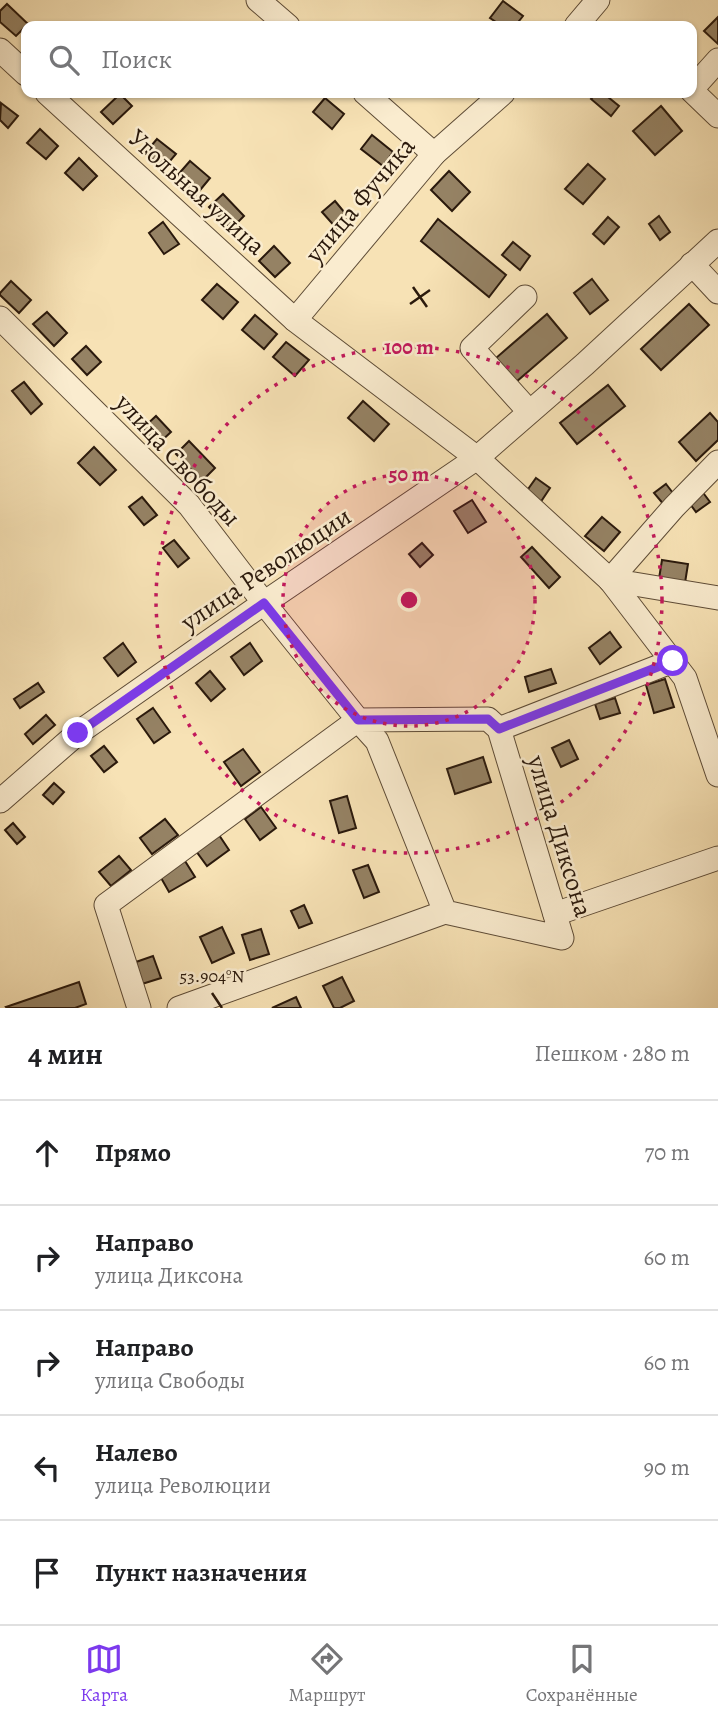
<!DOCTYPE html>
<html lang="ru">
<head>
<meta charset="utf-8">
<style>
	:root { --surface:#fff; --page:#f2f2f2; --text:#202124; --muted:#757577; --line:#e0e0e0; --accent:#7c3aed }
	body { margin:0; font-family:Alegreya,serif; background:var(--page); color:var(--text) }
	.stop { position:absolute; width:21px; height:21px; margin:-16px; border:5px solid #7c3aed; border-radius:50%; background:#fff }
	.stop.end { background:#7c3aed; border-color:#fff; box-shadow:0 2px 7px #0008 }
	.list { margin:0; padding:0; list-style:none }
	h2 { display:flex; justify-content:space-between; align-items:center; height:91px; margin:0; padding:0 28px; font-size:30px }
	h2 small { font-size:23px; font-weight:400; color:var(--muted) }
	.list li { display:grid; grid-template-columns:46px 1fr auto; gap:21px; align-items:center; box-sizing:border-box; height:105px; padding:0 28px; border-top:2px solid var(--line) }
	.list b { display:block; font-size:26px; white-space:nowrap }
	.list p { margin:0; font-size:23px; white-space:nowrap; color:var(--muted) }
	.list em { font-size:23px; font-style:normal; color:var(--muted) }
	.icon { flex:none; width:38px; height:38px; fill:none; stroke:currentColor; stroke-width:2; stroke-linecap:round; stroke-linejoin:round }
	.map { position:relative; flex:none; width:718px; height:1008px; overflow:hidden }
	.search { position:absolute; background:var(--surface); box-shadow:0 2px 5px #0004; left:21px; right:21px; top:21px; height:77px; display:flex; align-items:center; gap:18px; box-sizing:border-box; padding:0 24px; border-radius:14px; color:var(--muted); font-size:26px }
	.sheet { height:616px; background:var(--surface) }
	nav { display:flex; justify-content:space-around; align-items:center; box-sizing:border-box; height:98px; border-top:2px solid var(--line); background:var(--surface); font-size:19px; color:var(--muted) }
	nav a { display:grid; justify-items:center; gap:4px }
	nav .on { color:var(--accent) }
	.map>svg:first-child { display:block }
</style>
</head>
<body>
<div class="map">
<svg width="718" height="1008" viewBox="0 0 718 1008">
	<rect width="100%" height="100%" fill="#f7e2b5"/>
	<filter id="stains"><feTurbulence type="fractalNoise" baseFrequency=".00286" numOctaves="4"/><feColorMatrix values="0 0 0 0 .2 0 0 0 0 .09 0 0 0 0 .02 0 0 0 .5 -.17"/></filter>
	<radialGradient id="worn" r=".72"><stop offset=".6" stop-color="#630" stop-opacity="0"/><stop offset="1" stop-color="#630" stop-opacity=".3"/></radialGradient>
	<g fill="#958264" stroke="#2a190c" stroke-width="2">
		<polygon points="503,1 523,16 515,26 502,26 490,18"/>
		<polygon points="7,4 28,24 16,36 0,22 0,11"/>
		<polygon points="718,17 718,44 704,31"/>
		<polygon points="596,93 603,93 619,106 611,116 591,99"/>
		<polygon points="120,94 132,106 113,124 101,112"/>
		<polygon points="325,98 344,114 332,129 313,112"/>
		<polygon points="1,103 18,116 8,128 0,120"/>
		<polygon points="661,106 682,131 655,155 633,131"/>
		<polygon points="40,129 58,146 46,159 27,143"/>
		<polygon points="372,135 393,152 383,166 361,149"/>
		<polygon points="157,139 176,154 164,168 145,153"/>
		<polygon points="79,158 97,176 83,190 65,173"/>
		<polygon points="190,161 210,178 196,195 176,177"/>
		<polygon points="588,164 605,179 583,204 565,189"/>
		<polygon points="449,171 470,192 452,211 431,190"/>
		<polygon points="223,194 244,216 231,229 209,207"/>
		<polygon points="335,201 350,219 337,229 322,212"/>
		<polygon points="659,216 670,232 660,240 649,224"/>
		<polygon points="608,217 619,227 604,244 593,234"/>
		<polygon points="438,219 506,275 489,297 421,241"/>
		<polygon points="163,222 179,244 164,254 149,233"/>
		<polygon points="513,242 530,256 520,270 502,255"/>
		<polygon points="274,246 290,263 275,277 259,261"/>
		<polygon points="592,279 608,300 590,314 574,293"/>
		<polygon points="11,281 31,300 19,313 0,295 0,293"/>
		<polygon points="217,284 238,302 223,319 202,300"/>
		<polygon points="689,304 709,325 661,370 641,349"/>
		<polygon points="47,312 67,333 54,346 33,324"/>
		<polygon points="547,314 567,338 516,382 496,358"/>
		<polygon points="255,315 277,334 264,349 242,330"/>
		<polygon points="286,342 309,360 295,376 273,357"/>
		<polygon points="86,346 101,362 87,375 72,359"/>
		<polygon points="24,382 42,404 31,414 12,391"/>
		<polygon points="608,385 625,406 577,444 560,423"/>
		<polygon points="363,401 389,424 374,441 348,418"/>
		<polygon points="710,413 718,422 718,440 696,461 679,442"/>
		<polygon points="156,416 171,432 158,444 143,428"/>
		<polygon points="189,441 215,468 202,481 176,454"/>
		<polygon points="94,447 116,470 100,485 78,463"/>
		<polygon points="536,478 550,488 540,503 526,492"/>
		<polygon points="666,484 676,497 665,506 654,493"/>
		<polygon points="701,490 710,502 696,512 687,500"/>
		<polygon points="142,497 157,515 144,525 129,507"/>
		<polygon points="472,500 486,522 468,533 454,511"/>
		<polygon points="602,517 620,532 604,551 585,536"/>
		<polygon points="174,540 189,558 178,567 163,548"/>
		<polygon points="422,543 433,555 420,567 409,554"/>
		<polygon points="532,547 560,577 549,588 521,557"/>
		<polygon points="662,560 688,564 684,589 658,585"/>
		<polygon points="610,632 621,647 600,664 589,648"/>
		<polygon points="123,643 136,662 118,676 104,658"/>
		<polygon points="250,643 262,661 244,675 231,657"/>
		<polygon points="551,669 556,683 529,692 525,677"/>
		<polygon points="210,671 225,689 211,701 196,683"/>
		<polygon points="665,679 674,707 654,713 646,685"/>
		<polygon points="38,683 44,692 20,708 14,699"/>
		<polygon points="615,698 620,713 600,719 595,704"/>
		<polygon points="153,708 170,732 154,743 137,719"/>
		<polygon points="46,715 55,725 33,744 25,734"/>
		<polygon points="569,740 578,759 561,767 552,748"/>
		<polygon points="104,746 117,762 104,772 91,756"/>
		<polygon points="243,749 260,772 241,786 224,762"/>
		<polygon points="483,757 491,782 455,794 447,769"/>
		<polygon points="54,783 64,792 53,804 43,795"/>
		<polygon points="347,796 356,828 339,833 330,801"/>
		<polygon points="261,807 276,828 260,840 245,819"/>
		<polygon points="165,819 178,835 152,854 140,838"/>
		<polygon points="13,823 25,837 17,844 5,830"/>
		<polygon points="219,835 229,850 207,866 196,851"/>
		<polygon points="119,856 131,870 111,886 99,872"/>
		<polygon points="185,861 195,877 169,892 160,876"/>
		<polygon points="368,865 379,892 364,898 353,870"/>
		<polygon points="304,905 312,923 299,928 291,911"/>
		<polygon points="222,927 234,953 212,963 200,937"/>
		<polygon points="261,929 269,954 250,960 242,935"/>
		<polygon points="153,956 161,978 142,984 136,962"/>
		<polygon points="342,977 354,1001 340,1008 334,1008 323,986"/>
		<polygon points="79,982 86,1004 75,1008 7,1008 6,1007"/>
		<polygon points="296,997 301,1008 272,1008"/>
	</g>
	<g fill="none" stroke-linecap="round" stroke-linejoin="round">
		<g stroke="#5d4b36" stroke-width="25">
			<g id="minor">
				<polyline points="258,0 288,26"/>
				<polyline points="576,26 598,0"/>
				<polyline points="0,50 26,74"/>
				<polyline points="692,89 718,60"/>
				<polyline points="692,91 718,116"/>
				<polyline points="47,93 295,320 477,458 610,580 685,678 718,775"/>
				<polyline points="365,93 434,154"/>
				<polyline points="692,264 718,292"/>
				<polyline points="525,297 472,348 526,408"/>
				<polyline points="0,318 189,505 264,603 358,720 377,741 445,912 562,938 499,729 488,719 358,720 106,905 139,1008"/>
				<polyline points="295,320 434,154 503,93"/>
				<polyline points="610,580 674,507 718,462"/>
				<polyline points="610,580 718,598"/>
				<polyline points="499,729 673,661"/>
				<polyline points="0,801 78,733 264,603 477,458 585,364 718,241"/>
				<polyline points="555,914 718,858"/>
				<polyline points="179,1008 445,912"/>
			</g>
		</g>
		<use href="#minor" stroke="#faeccf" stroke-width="23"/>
	</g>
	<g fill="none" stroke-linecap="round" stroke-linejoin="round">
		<polyline stroke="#7c3aed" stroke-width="9" points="78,733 264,603 358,720 488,719 499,729 673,661"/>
	</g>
	<path fill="none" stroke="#2a190c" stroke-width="2.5" d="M413 287 427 307M410 304 430 290M212 993 222 1008"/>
	<circle cx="409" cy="600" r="126" fill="#c2185b" fill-opacity=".12"/>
	<g fill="none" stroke="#c2185b" stroke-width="3.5" stroke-dasharray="3.5 7">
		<circle cx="409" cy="600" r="126"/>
		<circle cx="409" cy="600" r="253"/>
	</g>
	<g text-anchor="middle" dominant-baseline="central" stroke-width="5" stroke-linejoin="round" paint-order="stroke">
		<g font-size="26" fill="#2a190c" stroke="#faeccf">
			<text transform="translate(197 192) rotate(42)">Угольная улица</text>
			<text transform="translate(360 200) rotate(-50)">улица Фучика</text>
			<text transform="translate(178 460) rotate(47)">улица Свободы</text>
			<text transform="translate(266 569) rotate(-34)">улица Революции</text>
			<text transform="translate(560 836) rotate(73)">улица Диксона</text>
		</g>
	</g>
	<g font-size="18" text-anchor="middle" fill="#2a190c" stroke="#faeccf" stroke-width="5" stroke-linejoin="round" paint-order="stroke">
		<text x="212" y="982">53.904°N</text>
	</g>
	<circle cx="409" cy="600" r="10" fill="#c2185b" stroke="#faeccf" stroke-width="3.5"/>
	<g font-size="21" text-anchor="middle" font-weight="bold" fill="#c2185b" stroke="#faeccf" stroke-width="5" stroke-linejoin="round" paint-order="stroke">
		<text x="409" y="354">100 m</text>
		<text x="409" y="481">50 m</text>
	</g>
	<rect width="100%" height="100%" filter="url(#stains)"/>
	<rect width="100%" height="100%" fill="url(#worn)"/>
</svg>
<div class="stop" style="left:673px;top:661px"></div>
<div class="stop end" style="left:78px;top:733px"></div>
<div class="search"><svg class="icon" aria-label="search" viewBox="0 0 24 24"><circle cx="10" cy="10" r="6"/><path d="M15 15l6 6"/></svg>Поиск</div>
</div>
<section class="sheet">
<h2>4 мин<small>Пешком · 280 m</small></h2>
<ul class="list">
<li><svg class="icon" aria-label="ahead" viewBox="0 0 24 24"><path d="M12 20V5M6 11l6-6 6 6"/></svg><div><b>Прямо</b></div><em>70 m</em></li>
<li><svg class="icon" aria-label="right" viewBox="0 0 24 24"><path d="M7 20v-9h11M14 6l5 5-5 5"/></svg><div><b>Направо</b><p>улица Диксона</p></div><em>60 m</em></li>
<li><svg class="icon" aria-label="right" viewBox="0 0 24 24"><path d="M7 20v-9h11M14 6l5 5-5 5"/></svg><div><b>Направо</b><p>улица Свободы</p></div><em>60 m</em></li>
<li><svg class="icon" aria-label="left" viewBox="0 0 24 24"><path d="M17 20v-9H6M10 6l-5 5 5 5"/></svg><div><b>Налево</b><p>улица Революции</p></div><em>90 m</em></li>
<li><svg class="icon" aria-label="arrive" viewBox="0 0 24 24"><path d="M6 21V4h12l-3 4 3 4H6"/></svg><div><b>Пункт назначения</b></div></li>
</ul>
</section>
<nav>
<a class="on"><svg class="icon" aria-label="map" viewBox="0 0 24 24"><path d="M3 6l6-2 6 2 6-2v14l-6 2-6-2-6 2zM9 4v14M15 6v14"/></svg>Карта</a>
<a><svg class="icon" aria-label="directions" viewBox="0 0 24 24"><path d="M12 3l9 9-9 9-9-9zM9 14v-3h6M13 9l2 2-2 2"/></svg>Маршрут</a>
<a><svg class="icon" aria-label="saved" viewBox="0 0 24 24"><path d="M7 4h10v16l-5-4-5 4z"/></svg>Сохранённые</a>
</nav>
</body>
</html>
